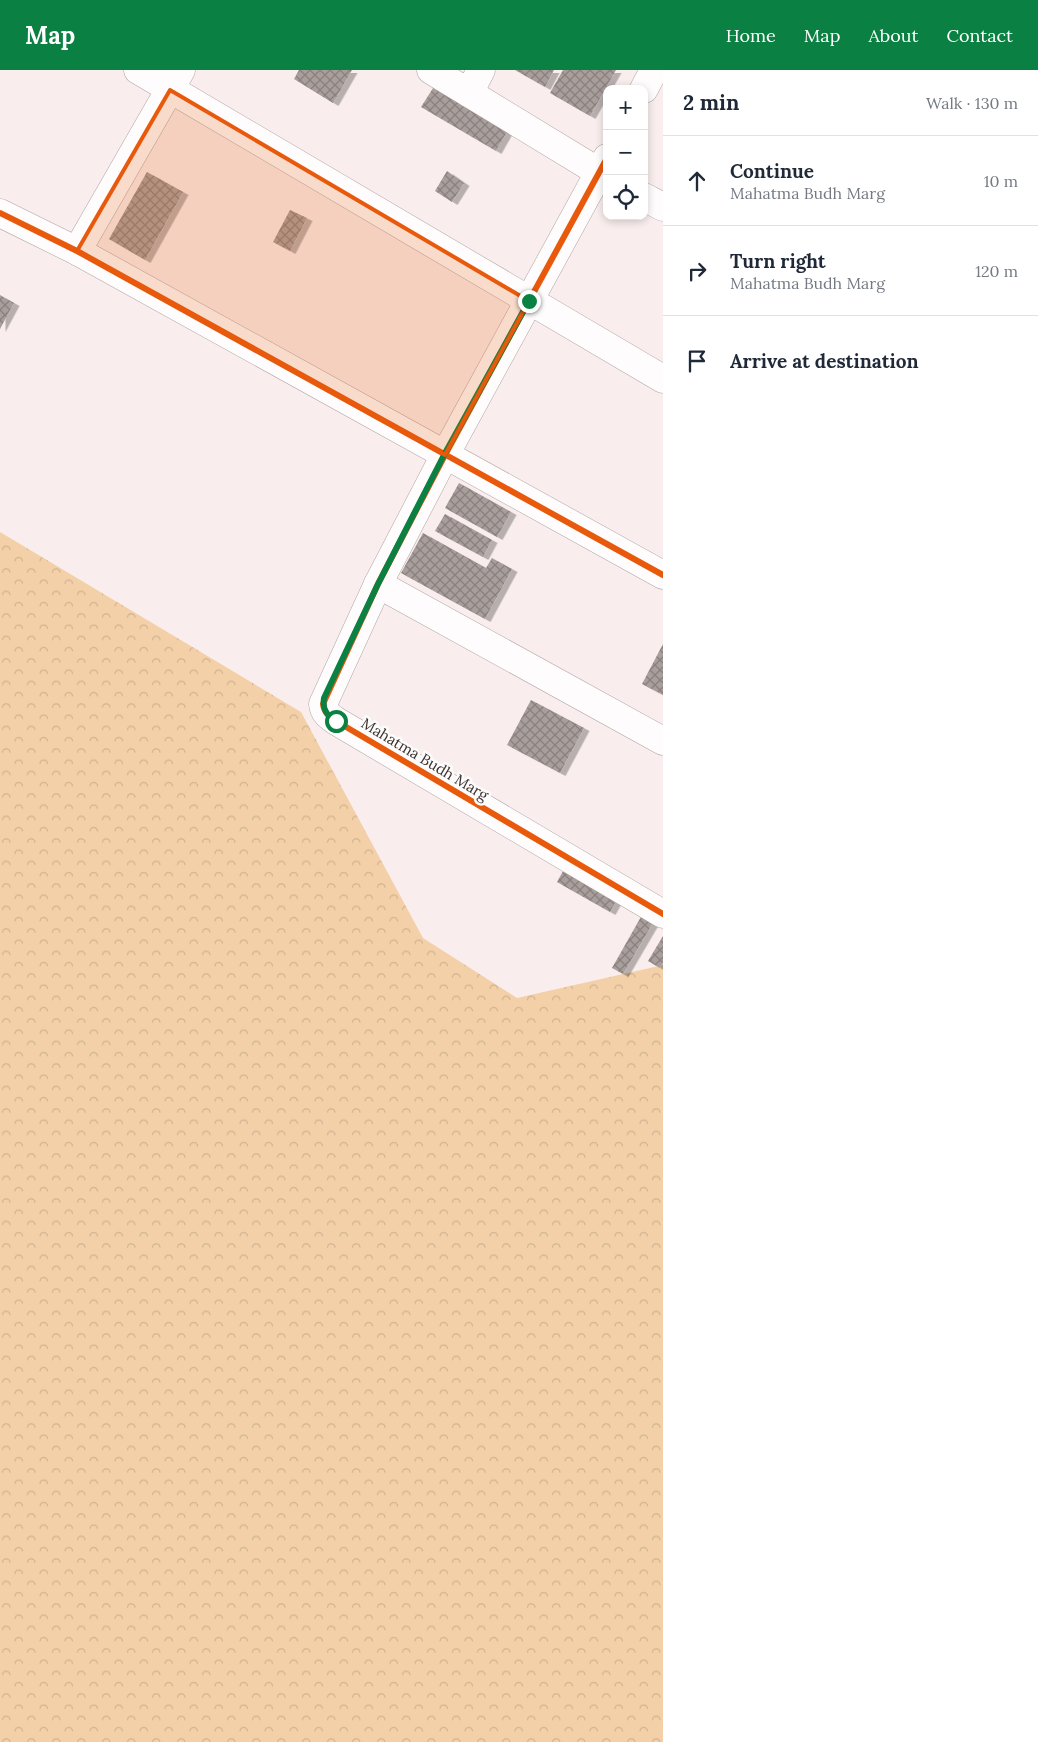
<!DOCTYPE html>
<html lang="en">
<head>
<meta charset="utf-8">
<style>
	:root { --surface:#fff; --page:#f6f6f7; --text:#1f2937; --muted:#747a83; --line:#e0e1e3; --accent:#0b8043 }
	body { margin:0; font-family:Lora,serif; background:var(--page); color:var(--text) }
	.controls { position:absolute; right:15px; top:15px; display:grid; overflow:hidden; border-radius:10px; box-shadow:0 2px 8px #0003 }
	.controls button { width:45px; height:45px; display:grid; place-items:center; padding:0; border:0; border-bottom:1px solid var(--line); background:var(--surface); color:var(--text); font:25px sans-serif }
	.stop { position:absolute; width:15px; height:15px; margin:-11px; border:4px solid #0b8043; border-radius:50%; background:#fff }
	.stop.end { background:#0b8043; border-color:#fff; box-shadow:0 1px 5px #0008 }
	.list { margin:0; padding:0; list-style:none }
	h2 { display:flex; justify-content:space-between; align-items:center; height:65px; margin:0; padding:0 20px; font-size:21px }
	h2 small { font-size:16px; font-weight:400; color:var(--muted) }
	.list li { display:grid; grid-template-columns:32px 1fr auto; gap:15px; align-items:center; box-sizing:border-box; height:90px; padding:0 20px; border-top:1px solid var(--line) }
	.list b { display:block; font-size:19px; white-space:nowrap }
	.list p { margin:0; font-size:16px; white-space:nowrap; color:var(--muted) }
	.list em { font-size:16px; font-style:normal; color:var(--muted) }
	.icon { flex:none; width:28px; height:28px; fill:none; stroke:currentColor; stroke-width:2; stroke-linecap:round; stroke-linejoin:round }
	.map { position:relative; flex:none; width:663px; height:1672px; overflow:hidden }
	header { display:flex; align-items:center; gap:30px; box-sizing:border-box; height:70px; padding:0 25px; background:var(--accent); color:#fff }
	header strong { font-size:24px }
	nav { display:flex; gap:28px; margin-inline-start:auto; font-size:18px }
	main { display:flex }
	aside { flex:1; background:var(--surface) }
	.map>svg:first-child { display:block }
</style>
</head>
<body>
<header>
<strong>Map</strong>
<nav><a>Home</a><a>Map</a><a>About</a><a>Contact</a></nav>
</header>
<main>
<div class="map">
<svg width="663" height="1672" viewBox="0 0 663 1672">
	<defs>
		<pattern id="forest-crowns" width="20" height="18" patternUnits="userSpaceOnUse" patternTransform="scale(1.25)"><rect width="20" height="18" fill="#f3d0a7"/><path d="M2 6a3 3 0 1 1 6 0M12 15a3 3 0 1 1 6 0" fill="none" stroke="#d1b390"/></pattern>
		<pattern id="building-cross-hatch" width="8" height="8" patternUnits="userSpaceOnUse" patternTransform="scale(1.25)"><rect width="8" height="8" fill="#a89e9b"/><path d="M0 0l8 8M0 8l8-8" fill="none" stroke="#8a817f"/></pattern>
		<filter id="shadow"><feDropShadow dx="5.5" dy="3" stdDeviation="0" flood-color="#0004"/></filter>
	</defs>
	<rect width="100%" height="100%" fill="#f9eeed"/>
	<polygon fill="url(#forest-crowns)" points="0,462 301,642 423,868 517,928 663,895 663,1672 0,1672"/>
	<g fill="url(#building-cross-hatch)" filter="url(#shadow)">
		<polygon points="299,0 352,0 333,33 294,9"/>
		<polygon points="515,0 554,0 545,17"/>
		<polygon points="563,0 616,0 590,46 550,23"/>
		<polygon points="435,15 509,58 496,81 421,37"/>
		<polygon points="447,101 464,113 452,132 435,121"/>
		<polygon points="147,102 183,122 145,190 109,169"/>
		<polygon points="290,140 307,148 290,181 273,172"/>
		<polygon points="0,225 14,233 0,259"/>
		<polygon points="459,413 511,442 497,467 445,438"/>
		<polygon points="445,444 492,470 483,487 435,461"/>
		<polygon points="423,463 486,498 492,488 512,499 485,549 401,503"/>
		<polygon points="663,574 663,625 642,614"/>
		<polygon points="531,630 584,658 560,703 507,675"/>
		<polygon points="567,794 620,824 610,842 557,812"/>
		<polygon points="642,845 654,851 623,904 612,898"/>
		<polygon points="663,866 663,892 660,898 648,891"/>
	</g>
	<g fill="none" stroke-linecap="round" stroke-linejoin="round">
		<g stroke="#b1a6a6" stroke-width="29">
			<g id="minor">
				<polyline points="138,0 663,309"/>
				<polyline points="431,0 469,23 481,0"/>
				<polyline points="644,19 654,0"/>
				<polyline points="469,23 607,107"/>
				<path d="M607 88 445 385 378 514 323 634C324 643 329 646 336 651L663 844"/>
				<polyline points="644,127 663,137"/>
				<polyline points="0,143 77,181 663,505"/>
				<polyline points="77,181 181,0"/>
				<polyline points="378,514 663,671"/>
			</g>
		</g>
		<use href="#minor" stroke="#fefcfc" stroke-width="28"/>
		<g stroke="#fcfcfc" stroke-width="9">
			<g id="cycleway">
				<path d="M607 88 445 385 378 514 323 634C324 643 329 646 336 651L663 844"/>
				<polyline points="0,143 77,181 663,505"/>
			</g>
		</g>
		<use href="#cycleway" stroke="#e8590c" stroke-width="6"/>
	</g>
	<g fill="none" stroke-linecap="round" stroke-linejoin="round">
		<path stroke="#0b8043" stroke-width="6" d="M336 651C327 645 322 640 324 628L378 514 444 385 529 231"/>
	</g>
	<path fill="#e8590c" fill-opacity="0.2" stroke="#e8590c" stroke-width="4" stroke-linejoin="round" d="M170 20 529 231 445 385 77 181Z"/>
	<g text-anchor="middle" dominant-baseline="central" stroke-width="5" stroke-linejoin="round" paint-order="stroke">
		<g font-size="15" fill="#3d302f" stroke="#fcfcfc">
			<text transform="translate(425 689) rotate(31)">Mahatma Budh Marg</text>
		</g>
	</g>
</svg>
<div class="controls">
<button>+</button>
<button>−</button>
<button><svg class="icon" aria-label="locate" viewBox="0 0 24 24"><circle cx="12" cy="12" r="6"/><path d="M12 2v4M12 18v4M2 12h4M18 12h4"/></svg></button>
</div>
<div class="stop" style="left:336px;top:651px"></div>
<div class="stop end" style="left:529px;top:231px"></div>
</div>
<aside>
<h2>2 min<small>Walk · 130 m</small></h2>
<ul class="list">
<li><svg class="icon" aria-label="ahead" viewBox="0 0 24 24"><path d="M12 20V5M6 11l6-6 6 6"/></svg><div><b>Continue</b><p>Mahatma Budh Marg</p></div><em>10 m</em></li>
<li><svg class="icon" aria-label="right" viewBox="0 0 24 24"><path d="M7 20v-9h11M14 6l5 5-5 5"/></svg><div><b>Turn right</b><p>Mahatma Budh Marg</p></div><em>120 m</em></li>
<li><svg class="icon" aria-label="arrive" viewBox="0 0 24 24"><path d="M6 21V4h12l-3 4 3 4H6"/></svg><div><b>Arrive at destination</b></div></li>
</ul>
</aside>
</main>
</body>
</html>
